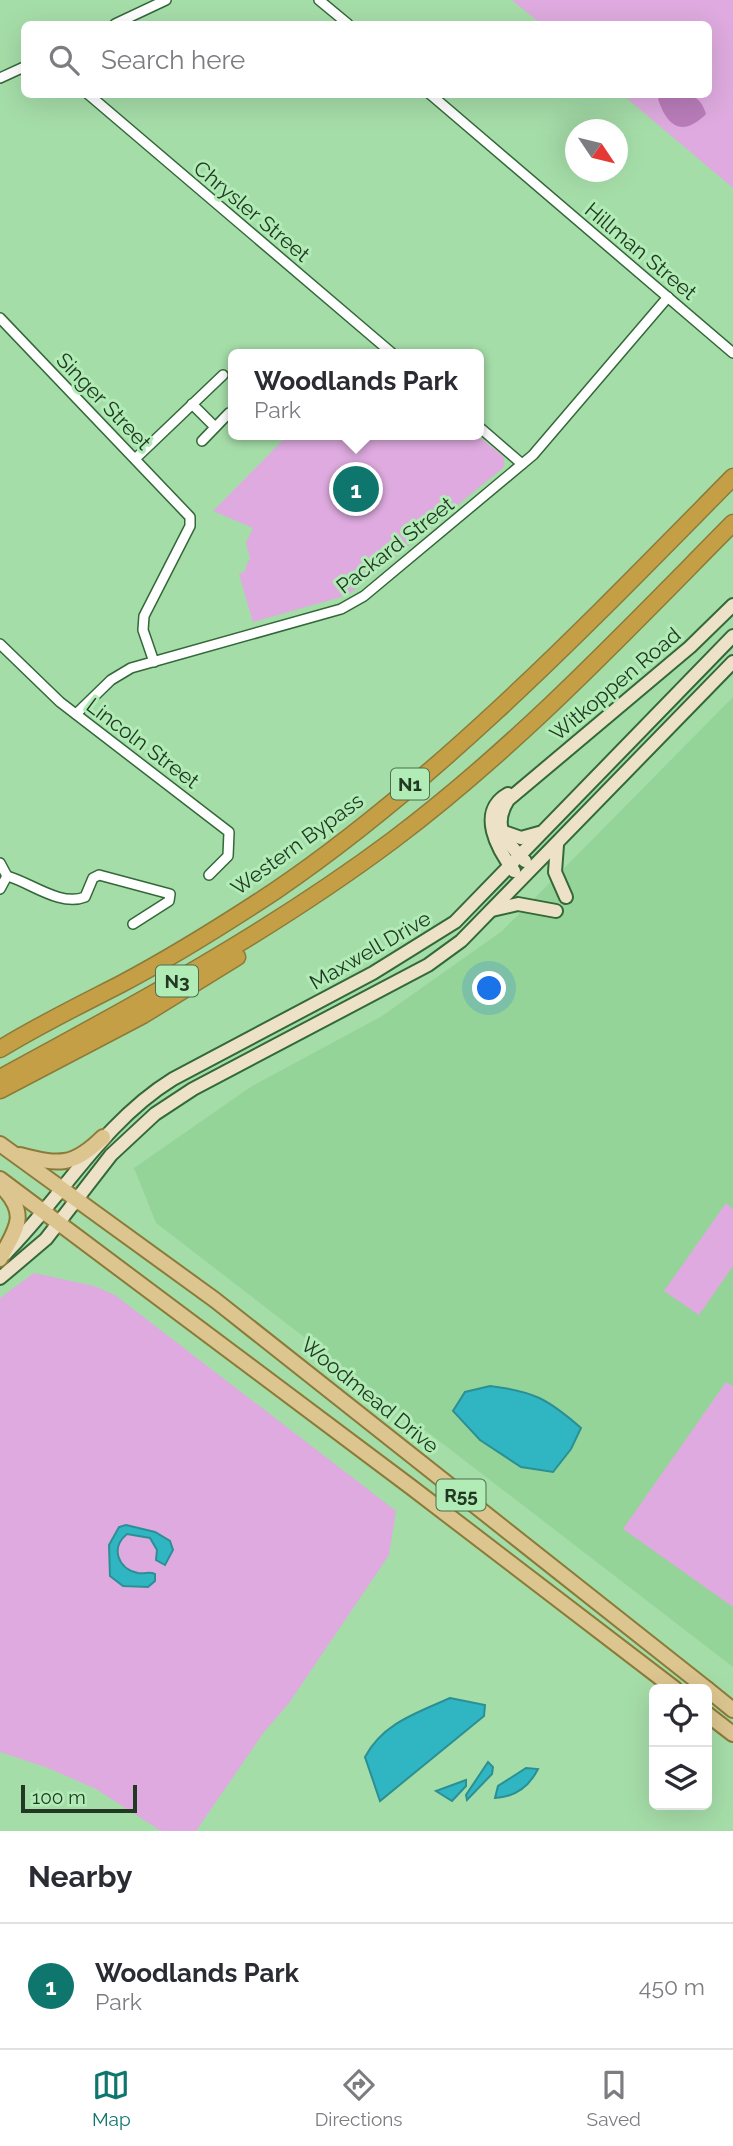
<!DOCTYPE html>
<html lang="en">
<head>
<meta charset="utf-8">
<style>
	:root { --surface:#fff; --page:#f7f7f7; --text:#2b2b33; --muted:#7c7c81; --line:#e1e1e2; --accent:#0f766e }
	body { margin:0; font-family:Raleway,sans-serif; background:var(--page); color:var(--text) }
	.controls { position:absolute; right:21px; bottom:21px; display:grid; overflow:hidden; border-radius:10px; box-shadow:0 7px 28px #0002 }
	.controls button { width:63px; height:63px; display:grid; place-items:center; padding:0; border:0; border-bottom:2px solid var(--line); background:var(--surface); color:var(--text); font:35px sans-serif }
	.compass { position:absolute; left:565px; top:119px; width:63px; height:63px; border-radius:50%; background:var(--surface); box-shadow:0 7px 28px #0002; rotate:125deg }
	.scale { position:absolute; left:21px; bottom:18px; width:116px; box-sizing:border-box; padding-left:7px; border:4px solid #223823; border-top:0; font-size:19px; line-height:24px; white-space:nowrap; color:#223823; -webkit-text-stroke:5px #b1ebb5; paint-order:stroke }
	.you { position:absolute; left:490px; top:989px; width:24px; height:24px; margin:-18px; border:5px solid #fff; border-radius:50%; background:#1a73e8; box-shadow:0 0 0 10px #1a73e833 }
	.badge { display:grid; place-items:center; width:46px; height:46px; border-radius:50%; background:var(--accent); color:#fff; font-size:23px; font-weight:700 }
	.pin { position:absolute; translate:-50% -50%; border:4px solid #fff; box-shadow:0 2px 7px #0006 }
	.popup { position:absolute; left:228px; top:349px; width:256px; height:91px; box-sizing:border-box; display:grid; place-content:center; border-radius:10px; background:var(--surface); filter:drop-shadow(0 2px 5px #0005); font-size:23px; white-space:nowrap; color:var(--muted) }
	.popup b { font-size:26px; color:var(--text) }
	.popup::after { content:''; position:absolute; left:50%; top:100%; margin-left:-14px; border:14px solid transparent; border-top-color:var(--surface) }
	.list { margin:0; padding:0; list-style:none }
	h2 { display:flex; justify-content:space-between; align-items:center; height:91px; margin:0; padding:0 28px; font-size:30px }
	h2 small { font-size:23px; font-weight:400; color:var(--muted) }
	.list li { display:grid; grid-template-columns:46px 1fr auto; gap:21px; align-items:center; box-sizing:border-box; height:126px; padding:0 28px; border-top:2px solid var(--line) }
	.list b { display:block; font-size:26px; white-space:nowrap }
	.list p { margin:0; font-size:23px; white-space:nowrap; color:var(--muted) }
	.list em { font-size:23px; font-style:normal; color:var(--muted) }
	.icon { flex:none; width:38px; height:38px; fill:none; stroke:currentColor; stroke-width:2; stroke-linecap:round; stroke-linejoin:round }
	.map { position:relative; flex:none; width:733px; height:1831px; overflow:hidden }
	.search { position:absolute; background:var(--surface); box-shadow:0 7px 28px #0002; left:21px; right:21px; top:21px; height:77px; display:flex; align-items:center; gap:18px; box-sizing:border-box; padding:0 24px; border-radius:10px; color:var(--muted); font-size:26px }
	.sheet { height:217px; background:var(--surface) }
	nav { display:flex; justify-content:space-around; align-items:center; box-sizing:border-box; height:98px; border-top:2px solid var(--line); background:var(--surface); font-size:19px; color:var(--muted) }
	nav a { display:grid; justify-items:center; gap:4px }
	nav .on { color:var(--accent) }
	.map>svg:first-child { display:block }
</style>
</head>
<body>
<div class="map">
<svg width="733" height="1831" viewBox="0 0 733 1831">
	<rect width="100%" height="100%" fill="#a5dda8"/>
	<polygon fill="#95d499" points="733,697 733,1667 156,1223 134,1168 252,1086 382,1016 502,931"/>
	<g fill="#deaadf">
		<polygon points="512,0 733,0 733,188 623,95 708,94 708,24 541,24"/>
		<polygon points="288,435 477,435 504,457 504,467 348,595 253,622 239,574 244,572 250,558 246,543 253,528 213,511"/>
		<polygon points="726,1203 733,1209 733,1266 699,1315 664,1291"/>
		<polygon points="34,1273 94,1286 115,1295 396,1511 389,1555 289,1703 264,1732 196,1831 161,1831 96,1789 48,1768 0,1752 0,1298"/>
		<polygon points="726,1382 733,1386 733,1607 623,1529"/>
	</g>
	<path fill="#b97dba" d="M662 94C683 94 699 90 706 114 682 138 667 126 658 99Z"/>
	<g fill="#30b5c3" stroke="#2c9093" stroke-width="2">
		<path d="M490 1386C533 1391 548 1399 581 1428L571 1449 553 1472 521 1467 480 1440 453 1411 465 1392Z"/>
		<path d="M126 1525 155 1532 170 1541 173 1550 165 1565 156 1560 157 1550 150 1538 127 1534C110 1548 118 1569 138 1573 146 1574 149 1571 155 1574V1581L148 1587 123 1586 110 1576 109 1545 119 1527Z"/>
		<path d="M450 1698 485 1705 484 1716 380 1801 365 1757C383 1723 417 1713 450 1698Z"/>
		<polygon points="488,1762 493,1767 492,1774 467,1800 466,1795"/>
		<path d="M526 1768 538 1769C529 1787 515 1797 495 1798L498 1786Z"/>
		<polygon points="466,1780 466,1786 452,1801 436,1791"/>
	</g>
	<g fill="none" stroke-linecap="round" stroke-linejoin="round">
		<g stroke="#336839" stroke-width="12">
			<g id="minor">
				<polyline points="319,0 348,24"/>
				<polyline points="115,24 166,0"/>
				<polyline points="0,78 24,67"/>
				<polyline points="88,94 393,354"/>
				<polyline points="430,94 733,353"/>
				<polyline points="0,318 190,517 190,526 144,616 143,630 154,662"/>
				<polyline points="192,404 215,427"/>
				<polyline points="478,426 522,464"/>
				<polyline points="202,441 229,413"/>
				<polyline points="135,459 223,375"/>
				<polyline points="0,644 60,702 229,832 228,856 209,875"/>
				<polyline points="76,714 111,680 131,668 341,609 364,596 533,455 668,297"/>
				<polyline points="0,863 7,876 0,889"/>
				<path d="M7 876C30 882 60 907 85 897L93 878 99 875 170 894 169 901 133 924"/>
			</g>
		</g>
		<g stroke="#336839" stroke-width="16">
			<g id="secondary">
				<path d="M508 794C476 812 498 850 514 871"/>
				<polyline points="501,831 521,838 539,833"/>
				<polyline points="557,845 555,872 566,897"/>
				<path d="M525 861C506 841 491 827 508 800L690 647 733 605"/>
				<polyline points="492,910 518,904 556,911"/>
				<path d="M5 1254C63 1196 102 1123 173 1079L373 973 455 922 733 636"/>
				<polyline points="0,1278 46,1239 111,1155 155,1114 193,1089 428,965 461,941 733,662"/>
			</g>
		</g>
		<g stroke="#8b7b39" stroke-width="18">
			<g id="primary">
				<polyline points="0,1144 215,1300 707,1689"/>
				<path d="M20 1155C59 1165 73 1167 103 1137"/>
				<polyline points="0,1179 411,1487 675,1689"/>
				<path d="M0 1259C15 1230 29 1216 4 1189"/>
				<polyline points="707,1689 733,1710"/>
				<polyline points="707,1714 733,1734"/>
			</g>
		</g>
		<g stroke="#8b7b39" stroke-width="19">
			<g id="motorway">
				<path d="M0 1049C39 1025 80 1005 121 984 174 956 225 924 275 891 441 778 592 620 733 477"/>
				<path d="M0 1078C135 1005 270 932 393 840 518 746 624 633 733 523"/>
				<polyline points="0,1090 143,1015 237,957"/>
			</g>
		</g>
		<use href="#minor" stroke="#fff" stroke-width="9"/>
		<use href="#secondary" stroke="#ede2c7" stroke-width="12"/>
		<use href="#primary" stroke="#dcc58f" stroke-width="14"/>
		<use href="#motorway" stroke="#c49f45" stroke-width="16"/>
	</g>
	<g text-anchor="middle" dominant-baseline="central" stroke-width="6" stroke-linejoin="round" paint-order="stroke">
		<g fill="#b1ebb5" stroke="#4d6e4f" stroke-width="2">
			<rect x="391" y="768.5" width="38" height="31" rx="5"/>
			<rect x="156" y="965.5" width="42" height="31" rx="5"/>
			<rect x="436.5" y="1479.5" width="49" height="31" rx="5"/>
		</g>
		<g font-size="19" font-weight="bold" fill="#223823">
			<text x="410" y="784">N1</text>
			<text x="177" y="981">N3</text>
			<text x="461" y="1495">R55</text>
		</g>
		<g font-size="21" fill="#223823" stroke="#b1ebb5">
			<text transform="translate(252 211) rotate(40)">Chrysler Street</text>
			<text transform="translate(641 251) rotate(40)">Hillman Street</text>
			<text transform="translate(104 401) rotate(46)">Singer Street</text>
			<text transform="translate(395 545) rotate(-38)">Packard Street</text>
			<text transform="translate(615 684) rotate(-40)">Witkoppen Road</text>
			<text transform="translate(143 743) rotate(37)">Lincoln Street</text>
			<text transform="translate(297 844) rotate(-36)">Western Bypass</text>
			<text transform="translate(370 950) rotate(-30)">Maxwell Drive</text>
			<text transform="translate(370 1395) rotate(39)">Woodmead Drive</text>
		</g>
	</g>
</svg>
<div class="controls">
<button><svg class="icon" aria-label="locate" viewBox="0 0 24 24"><circle cx="12" cy="12" r="6"/><path d="M12 2v4M12 18v4M2 12h4M18 12h4"/></svg></button>
<button><svg class="icon" aria-label="layers" viewBox="0 0 24 24"><path d="M12 4l9 5-9 5-9-5zM3 14l9 5 9-5"/></svg></button>
</div>
<svg class="compass" viewBox="-18 -18 36 36"><path d="M0-13l5 13h-10z" fill="#e53935"/><path d="M0 13l5-13h-10z" fill="#7c7c81"/></svg>
<div class="scale">100 m</div>
<div class="you"></div>
<div class="pin badge" style="left:356px;top:489px">1</div>
<div class="popup"><b>Woodlands Park</b>Park</div>
<div class="search"><svg class="icon" aria-label="search" viewBox="0 0 24 24"><circle cx="10" cy="10" r="6"/><path d="M15 15l6 6"/></svg>Search here</div>
</div>
<section class="sheet">
<h2>Nearby<small></small></h2>
<ul class="list">
<li><span class="badge">1</span><div><b>Woodlands Park</b><p>Park</p></div><em>450 m</em></li>
</ul>
</section>
<nav>
<a class="on"><svg class="icon" aria-label="map" viewBox="0 0 24 24"><path d="M3 6l6-2 6 2 6-2v14l-6 2-6-2-6 2zM9 4v14M15 6v14"/></svg>Map</a>
<a><svg class="icon" aria-label="directions" viewBox="0 0 24 24"><path d="M12 3l9 9-9 9-9-9zM9 14v-3h6M13 9l2 2-2 2"/></svg>Directions</a>
<a><svg class="icon" aria-label="saved" viewBox="0 0 24 24"><path d="M7 4h10v16l-5-4-5 4z"/></svg>Saved</a>
</nav>
</body>
</html>
